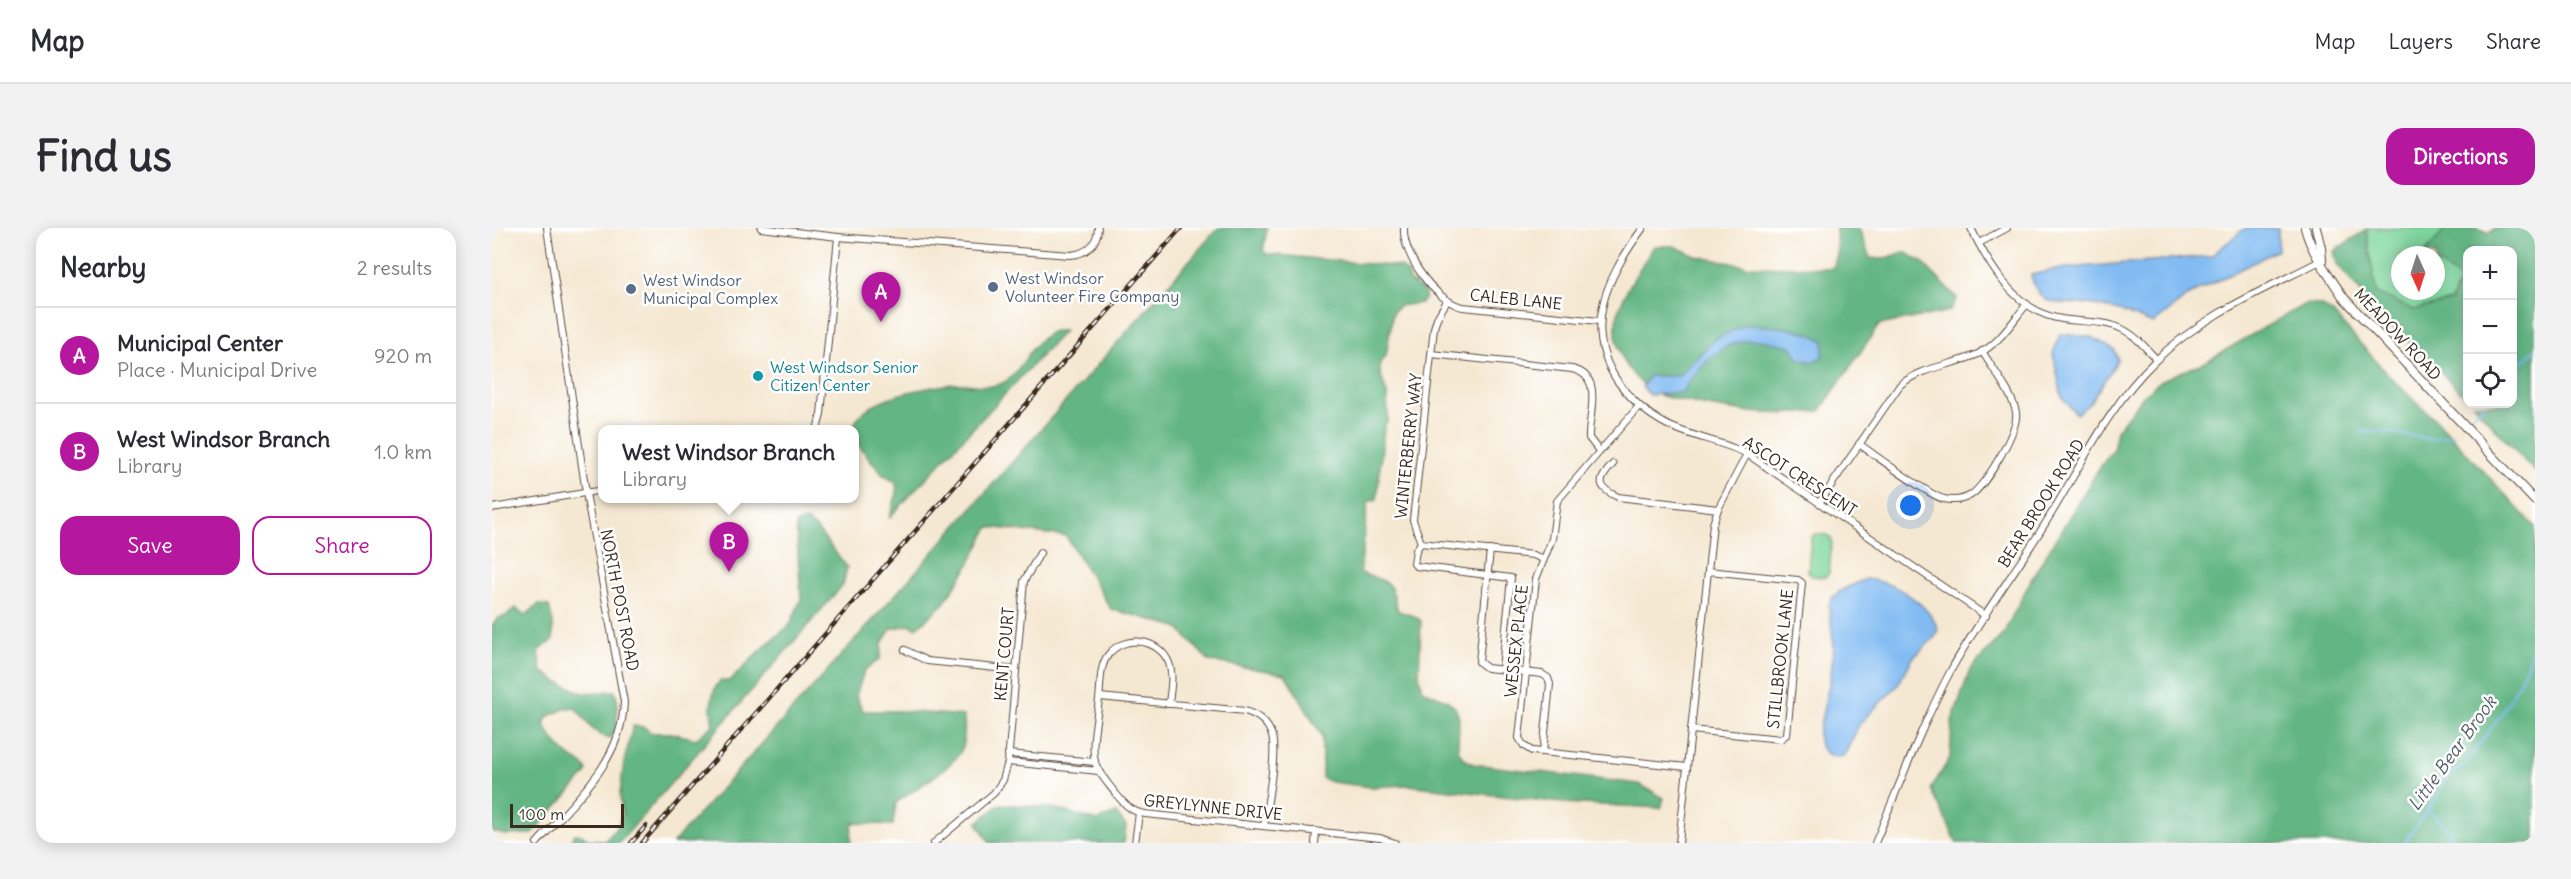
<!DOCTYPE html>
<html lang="en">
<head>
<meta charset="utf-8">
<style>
	:root { --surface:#fff; --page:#f2f2f3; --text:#2b2b33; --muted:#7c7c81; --line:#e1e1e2; --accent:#b5179e }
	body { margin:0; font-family:Delius,sans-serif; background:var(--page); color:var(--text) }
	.controls { position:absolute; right:18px; top:18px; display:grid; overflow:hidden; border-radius:12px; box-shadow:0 3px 15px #0003 }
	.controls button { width:54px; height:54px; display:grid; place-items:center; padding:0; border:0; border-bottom:2px solid var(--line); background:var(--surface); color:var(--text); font:30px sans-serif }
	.compass { position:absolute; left:1899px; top:18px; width:54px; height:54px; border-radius:50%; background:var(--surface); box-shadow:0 3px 15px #0003; rotate:177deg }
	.scale { position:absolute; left:18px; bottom:15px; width:114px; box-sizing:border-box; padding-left:6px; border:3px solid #3b2a1e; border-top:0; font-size:16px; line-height:21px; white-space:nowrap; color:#3b2a1e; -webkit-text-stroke:4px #fff; paint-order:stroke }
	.you { position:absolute; left:1419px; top:278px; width:21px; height:21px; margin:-15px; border:4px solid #fff; border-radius:50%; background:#1a73e8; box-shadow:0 0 0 9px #1a73e833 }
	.badge { display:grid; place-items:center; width:39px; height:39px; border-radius:50%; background:var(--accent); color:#fff; font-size:20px; font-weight:700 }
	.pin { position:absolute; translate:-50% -50px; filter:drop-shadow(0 2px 3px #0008) }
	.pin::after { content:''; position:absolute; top:32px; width:21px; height:18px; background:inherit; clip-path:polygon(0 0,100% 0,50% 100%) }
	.popup { position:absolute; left:106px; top:197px; width:261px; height:78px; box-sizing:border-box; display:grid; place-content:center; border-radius:12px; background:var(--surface); filter:drop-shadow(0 2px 4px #0005); font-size:20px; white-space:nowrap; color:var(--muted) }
	.popup b { font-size:22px; color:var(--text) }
	.popup::after { content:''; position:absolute; left:50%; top:100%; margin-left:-12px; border:12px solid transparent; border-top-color:var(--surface) }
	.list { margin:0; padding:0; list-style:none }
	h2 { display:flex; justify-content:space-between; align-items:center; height:78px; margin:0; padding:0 24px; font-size:26px }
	h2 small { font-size:20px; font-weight:400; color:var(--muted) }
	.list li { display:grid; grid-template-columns:39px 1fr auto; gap:18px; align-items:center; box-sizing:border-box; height:96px; padding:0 24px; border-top:2px solid var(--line) }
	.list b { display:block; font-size:22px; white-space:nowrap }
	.list p { margin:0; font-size:20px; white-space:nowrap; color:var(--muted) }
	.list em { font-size:20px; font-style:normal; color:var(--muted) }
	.actions { display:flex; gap:12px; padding:18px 24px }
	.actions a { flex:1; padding:14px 0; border:2px solid var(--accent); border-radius:18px; text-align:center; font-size:21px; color:var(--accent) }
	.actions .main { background:var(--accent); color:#fff }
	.icon { flex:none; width:33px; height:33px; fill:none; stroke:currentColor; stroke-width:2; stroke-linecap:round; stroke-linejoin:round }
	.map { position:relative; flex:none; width:2043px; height:615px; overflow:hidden; border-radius:18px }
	header { display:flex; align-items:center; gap:36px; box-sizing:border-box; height:84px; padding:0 30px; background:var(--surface); border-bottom:2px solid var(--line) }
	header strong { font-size:28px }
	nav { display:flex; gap:33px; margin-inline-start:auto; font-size:21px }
	.intro { display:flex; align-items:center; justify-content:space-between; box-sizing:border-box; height:144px; padding:0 36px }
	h1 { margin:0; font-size:42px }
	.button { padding:15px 27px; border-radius:18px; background:var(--accent); color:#fff; font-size:21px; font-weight:700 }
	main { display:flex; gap:36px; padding:0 36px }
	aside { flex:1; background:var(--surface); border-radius:18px; box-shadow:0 3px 15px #0003 }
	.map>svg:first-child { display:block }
</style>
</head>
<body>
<header>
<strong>Map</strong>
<nav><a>Map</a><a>Layers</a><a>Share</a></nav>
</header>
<div class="intro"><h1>Find us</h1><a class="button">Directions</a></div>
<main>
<aside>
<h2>Nearby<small>2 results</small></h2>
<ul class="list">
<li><span class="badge">A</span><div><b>Municipal Center</b><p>Place · Municipal Drive</p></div><em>920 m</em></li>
<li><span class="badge">B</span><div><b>West Windsor Branch</b><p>Library</p></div><em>1.0 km</em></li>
</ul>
<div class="actions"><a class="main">Save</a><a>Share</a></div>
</aside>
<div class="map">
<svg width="2043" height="615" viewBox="0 0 2043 615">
	<rect width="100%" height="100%" fill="#fff"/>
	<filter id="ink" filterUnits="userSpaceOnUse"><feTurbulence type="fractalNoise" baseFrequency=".0167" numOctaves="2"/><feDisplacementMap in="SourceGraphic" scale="12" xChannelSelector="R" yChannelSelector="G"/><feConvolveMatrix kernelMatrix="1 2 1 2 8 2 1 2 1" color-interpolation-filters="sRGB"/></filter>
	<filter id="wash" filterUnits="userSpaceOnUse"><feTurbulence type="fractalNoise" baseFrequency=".008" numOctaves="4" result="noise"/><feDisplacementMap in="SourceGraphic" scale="24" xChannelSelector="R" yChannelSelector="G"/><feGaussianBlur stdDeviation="1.35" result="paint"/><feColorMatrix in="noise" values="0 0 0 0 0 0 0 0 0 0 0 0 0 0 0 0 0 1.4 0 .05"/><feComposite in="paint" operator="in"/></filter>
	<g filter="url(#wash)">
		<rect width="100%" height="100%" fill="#f5e8d2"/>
		<g fill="#7bd59c" stroke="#5b805d" stroke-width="1.5">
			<polygon points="1874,0 1954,0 1932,26 1934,27 1908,27 1908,63 1944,63 1944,34 1968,50 1959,73 1922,82 1884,65"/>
			<polygon points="1323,306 1336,307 1340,312 1337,345 1333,349 1320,348 1316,343 1319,310"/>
		</g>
		<g fill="#64b684" stroke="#507051" stroke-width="1.5">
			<path d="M726 0H775L771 23 775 26 908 39 917 46 918 53 933 64V70L929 75 907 78 901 84 894 128 888 135V145L895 166 896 191 892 199 885 271 876 274 868 345C899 355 898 351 906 383L922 388 929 393 927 447 931 462 956 473 964 481 967 491 966 522 971 530 981 536 1147 556 1172 570 1169 580 1070 575 916 557 879 559 839 554 830 550V508L793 446 717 433 685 399 619 381 574 308 497 299 475 340 452 375 425 400 417 397 399 401 390 415 388 431 372 443 364 468 371 483H408L472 488C472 499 474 510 470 521 462 539 421 562 404 575L401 597 360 595 359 615H181L421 347Z"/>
			<path d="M1344 0H1367L1378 30 1391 31 1413 24 1429 33 1465 70 1458 83 1387 97 1328 183C1285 189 1244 184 1201 175 1190 172 1177 171 1166 166 1140 154 1122 125 1124 96 1127 69 1148 41 1162 18H1182L1204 28 1255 38 1341 40 1345 26Z"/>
			<polygon points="1954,0 1986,0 1998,5 2002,0 2043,0 2043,244 1981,176 2020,176 2020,22 1976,22 1975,170 1881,79 1845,36 1842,23 1874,2 1884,65 1922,82 1959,73 1968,50 1944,34 1944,27 1932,26"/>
			<polygon points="1813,76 1828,77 1841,85 1902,153 1948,196 2043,299 2043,615 1465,615 1439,561 1458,530 1460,493 1478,442 1511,406 1541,348 1606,242 1621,222 1625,202 1641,181 1653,166 1670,152 1713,134"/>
			<path d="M562 103H572L397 290 405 265 404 255 390 246 363 213V202L361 201C368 168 432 161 460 156 475 154 492 161 506 157 531 149 535 114 562 103Z"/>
			<path d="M315 293 324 300 355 339 351 357 127 615H78L82 606 89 607 98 612H113L125 600 130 588 128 566 132 534 141 498 152 499 160 505H180L204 511 221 497C218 483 218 464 228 453H238L273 418 298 397 309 371 304 295Z"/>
			<path d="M46 377 57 378 61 395V412L47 422 49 442 66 454 91 465 122 463C128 472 126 502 118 510 100 507 94 491 82 479L72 481 55 489 52 496C57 507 67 520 76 527 84 533 90 533 95 542L94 546 40 606 14 607 0 604V398L6 390 14 388 23 380 34 387Z"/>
			<polygon points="508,576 561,580 605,593 624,585 634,598 632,615 498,615 485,595"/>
		</g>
		<g fill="#81bbf2" stroke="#5e7288" stroke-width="1.5">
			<path d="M1753 0H1786V22L1697 67 1661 96C1641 87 1624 81 1603 77 1574 71 1549 87 1539 47L1564 41 1719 28Z"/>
			<path d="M1254 97C1281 99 1309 98 1332 113L1330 129 1319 134 1306 130 1299 118C1288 116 1274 112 1262 112 1230 112 1206 139 1190 164L1158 167 1150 159 1157 148H1186L1225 110Z"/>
			<polygon points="1568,106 1599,109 1622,121 1626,132 1598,175 1584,186 1570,169 1561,126"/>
			<path d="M1374 351C1403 354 1435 374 1446 401L1443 409 1421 430 1405 458 1368 495 1352 528 1343 529 1334 525 1328 518 1326 506 1338 452 1342 420 1337 378 1341 369 1350 362Z"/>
		</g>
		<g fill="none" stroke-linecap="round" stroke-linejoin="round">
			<g stroke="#81bbf2" stroke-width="2">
				<polyline points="2020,146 2043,121"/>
				<polyline points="1979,189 1993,176"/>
				<polyline points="1868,204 1895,204 1938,211 1962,207"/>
				<polyline points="1934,581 1947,592 1967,615"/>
				<polyline points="1912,615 1944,569 1954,550 1972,538 2008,488 2026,457 2043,418"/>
			</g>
		</g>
	</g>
	<g filter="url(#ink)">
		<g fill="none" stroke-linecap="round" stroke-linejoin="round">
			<g stroke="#574639" stroke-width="8">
				<g id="street">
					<path d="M269 0 346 9 578 27C594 26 605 17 606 0"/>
					<path d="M912 0C910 27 944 74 971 79L1107 93"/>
					<path d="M1151 0C1116 47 1089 100 1126 154 1138 170 1152 184 1170 194 1196 209 1228 212 1255 226L1494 388"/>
					<path d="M1479 0C1495 34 1519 75 1557 88 1580 96 1607 90 1630 101 1643 107 1654 120 1664 131"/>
					<polyline points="1487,15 1515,0"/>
					<polyline points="955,73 945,90 942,100 921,292 929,315 1041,327 1051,331"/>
					<path d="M939 126 1080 141C1113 148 1096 187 1097 210L1107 223"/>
					<polyline points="1147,178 1065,273 1060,311 1044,351 1027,510 1032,518 1040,523 1195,539"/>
					<polyline points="325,202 329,186 346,9"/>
					<path d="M1367 216C1385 228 1434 266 1452 271 1461 273 1471 272 1479 267 1494 257 1527 202 1524 184 1520 165 1500 140 1490 123"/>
					<path d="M1121 236C1106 252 1104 259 1126 269L1226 281"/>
					<path d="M1327 275 1408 157C1431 138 1460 138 1486 126 1507 116 1520 94 1535 76"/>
					<polyline points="0,280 111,262"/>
					<polyline points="929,315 924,322 922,336 924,338 1019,350 1010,441"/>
					<polyline points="998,322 987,434 995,440 1050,446 1056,450 1058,456 1051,524"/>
					<polyline points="413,422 435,433 524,442"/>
					<path d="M608 469 753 483C766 487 776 495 780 508 785 527 775 577 772 598"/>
					<path d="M677 476C678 463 682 448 677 435 667 410 632 406 616 427 607 439 609 457 607 471 605 492 597 521 605 540 610 549 618 558 624 566 633 577 640 584 653 586L888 610 903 615"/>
					<polyline points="1199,502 1289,511 1295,506 1310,355 1306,352 1216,343"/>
					<polyline points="516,526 603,534"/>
					<polyline points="516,534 607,543"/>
					<path d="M45 615C83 572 130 534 132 474L94 265 55 0"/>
					<polyline points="442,615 502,565 511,552 516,534 532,353 548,325"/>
					<polyline points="643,615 647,585"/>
					<polyline points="823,615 824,603"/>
					<polyline points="1187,615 1221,296 1226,281 1255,226"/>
					<path d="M1383 615C1407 558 1429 499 1458 444 1487 391 1525 342 1556 291 1589 238 1617 177 1663 133 1710 87 1772 62 1830 32"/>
				</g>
			</g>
			<g stroke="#574639" stroke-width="10">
				<g id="secondary">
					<path d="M1813 0C1819 24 1838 49 1852 70L2043 273"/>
					<polyline points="1824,0 1829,20 1830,32"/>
				</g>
			</g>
			<use href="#street" stroke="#fff" stroke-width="6"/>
			<use href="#secondary" stroke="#fff" stroke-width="8"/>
			<g stroke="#3b2a1e" stroke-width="4.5">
				<g id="rail">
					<polyline points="139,615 154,598"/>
					<polyline points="150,615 689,0"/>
				</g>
			</g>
			<use href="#rail" stroke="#fff" stroke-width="2" stroke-dasharray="7" stroke-linecap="butt"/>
		</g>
	</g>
	<g fill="#5c6f8a" stroke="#fff" stroke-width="2">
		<circle cx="501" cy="59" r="6"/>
		<circle cx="139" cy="61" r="6"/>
	</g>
	<circle fill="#0f9aa8" stroke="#fff" stroke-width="2" cx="266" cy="148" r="6"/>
	<g text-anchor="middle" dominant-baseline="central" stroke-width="5" stroke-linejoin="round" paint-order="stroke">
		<g font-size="16" fill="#4e5e75" stroke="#fff" text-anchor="start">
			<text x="513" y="50">West Windsor<tspan x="513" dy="18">Volunteer Fire Company</tspan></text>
			<text x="151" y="52">West Windsor<tspan x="151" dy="18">Municipal Complex</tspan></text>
		</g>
		<g font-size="16" fill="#3b2a1e" stroke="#fff">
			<text transform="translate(1024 71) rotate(6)">CALEB LANE</text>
			<text transform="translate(1906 106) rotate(47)">MEADOW ROAD</text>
			<text transform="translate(916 218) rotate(-84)">WINTERBERRY WAY</text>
			<text transform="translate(1308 248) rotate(33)">ASCOT CRESCENT</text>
			<text transform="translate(1549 275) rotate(-58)">BEAR BROOK ROAD</text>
			<text transform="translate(128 372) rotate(79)">NORTH POST ROAD</text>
			<text transform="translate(1024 413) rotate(-84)">WESSEX PLACE</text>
			<text transform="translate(512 426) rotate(-85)">KENT COURT</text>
			<text transform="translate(1288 431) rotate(-84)">STILLBROOK LANE</text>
			<text transform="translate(721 579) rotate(6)">GREYLYNNE DRIVE</text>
		</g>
		<g font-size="16" fill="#0d838f" stroke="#fff" text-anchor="start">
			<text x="278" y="139">West Windsor Senior<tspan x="278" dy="18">Citizen Center</tspan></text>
		</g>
		<g font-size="18" font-style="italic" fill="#545d68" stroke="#fff">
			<text transform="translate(1960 525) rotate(-54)">Little Bear Brook</text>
		</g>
	</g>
</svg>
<div class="controls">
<button>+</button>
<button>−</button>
<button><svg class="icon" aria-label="locate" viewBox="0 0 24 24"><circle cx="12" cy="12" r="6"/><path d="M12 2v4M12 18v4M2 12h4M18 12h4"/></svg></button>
</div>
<svg class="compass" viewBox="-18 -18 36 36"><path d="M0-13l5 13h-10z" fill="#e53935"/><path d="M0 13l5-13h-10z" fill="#7c7c81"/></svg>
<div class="scale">100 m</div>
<div class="you"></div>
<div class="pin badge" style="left:389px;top:94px">A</div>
<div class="pin badge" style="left:237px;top:344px">B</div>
<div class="popup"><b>West Windsor Branch</b>Library</div>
</div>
</main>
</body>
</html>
